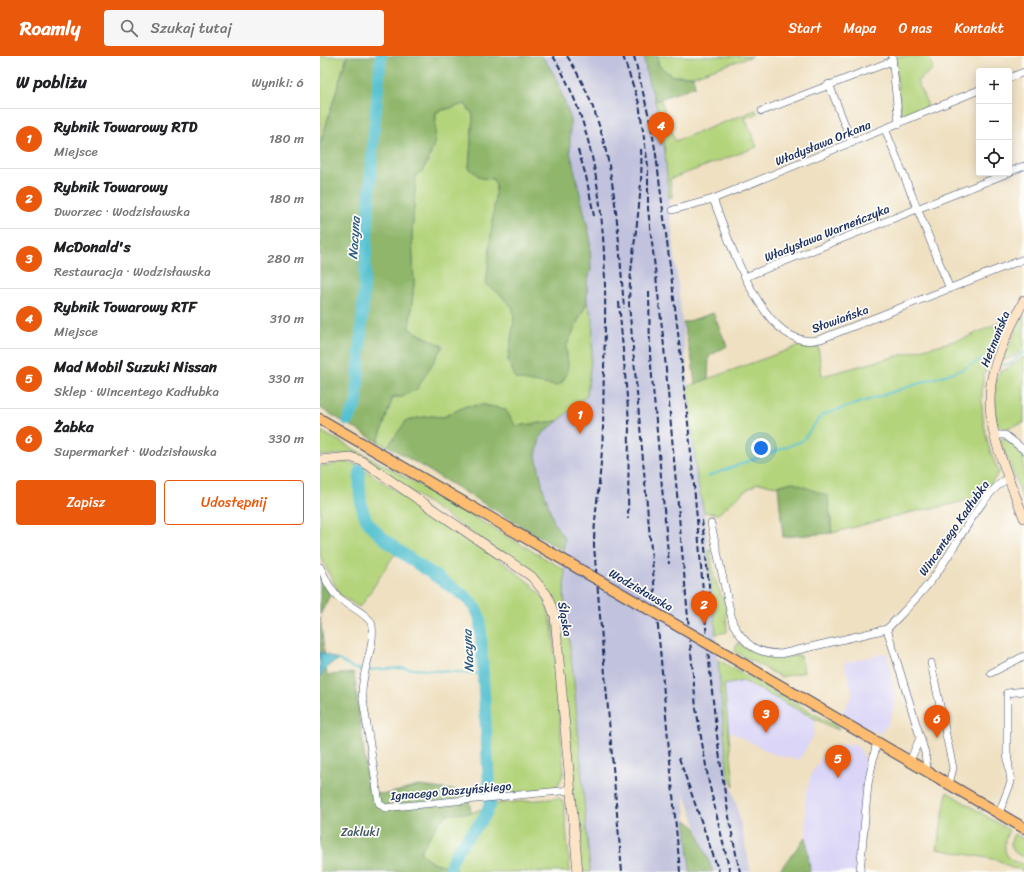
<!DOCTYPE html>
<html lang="pl">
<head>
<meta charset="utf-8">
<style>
	:root { --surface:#fff; --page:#f6f6f6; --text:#202124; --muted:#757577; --line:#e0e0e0; --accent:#ea580c }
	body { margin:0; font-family:Sriracha,sans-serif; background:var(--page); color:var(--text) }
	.controls { position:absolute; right:12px; top:12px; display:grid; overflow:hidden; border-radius:4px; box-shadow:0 2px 10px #0003 }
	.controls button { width:36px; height:36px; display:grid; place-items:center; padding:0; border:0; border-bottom:1px solid var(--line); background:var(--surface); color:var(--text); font:20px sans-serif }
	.you { position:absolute; left:441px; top:392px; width:14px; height:14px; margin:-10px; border:3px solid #fff; border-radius:50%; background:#1a73e8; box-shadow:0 0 0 6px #1a73e833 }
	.badge { display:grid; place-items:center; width:26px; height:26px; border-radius:50%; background:var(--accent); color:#fff; font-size:13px; font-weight:700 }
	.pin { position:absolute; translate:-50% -33px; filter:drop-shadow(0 1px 2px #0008) }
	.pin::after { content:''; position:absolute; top:21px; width:14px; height:12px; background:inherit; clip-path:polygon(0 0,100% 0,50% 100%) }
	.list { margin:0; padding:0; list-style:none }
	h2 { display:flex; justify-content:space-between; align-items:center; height:52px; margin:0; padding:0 16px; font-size:17px }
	h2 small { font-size:13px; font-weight:400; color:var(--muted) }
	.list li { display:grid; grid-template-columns:26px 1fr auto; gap:12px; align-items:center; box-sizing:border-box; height:60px; padding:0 16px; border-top:1px solid var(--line) }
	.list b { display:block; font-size:15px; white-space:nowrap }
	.list p { margin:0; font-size:13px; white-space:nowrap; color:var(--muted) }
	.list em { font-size:13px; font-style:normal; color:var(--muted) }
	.actions { display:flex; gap:8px; padding:12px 16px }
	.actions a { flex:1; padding:9px 0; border:1px solid var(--accent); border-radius:4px; text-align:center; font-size:14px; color:var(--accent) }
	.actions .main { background:var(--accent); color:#fff }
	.icon { flex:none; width:22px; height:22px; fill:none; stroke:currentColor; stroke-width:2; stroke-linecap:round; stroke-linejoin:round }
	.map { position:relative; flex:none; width:704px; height:816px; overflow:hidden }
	header { display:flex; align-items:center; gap:24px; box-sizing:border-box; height:56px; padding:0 20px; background:var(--accent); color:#fff }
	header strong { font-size:19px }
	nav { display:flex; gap:22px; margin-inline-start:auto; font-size:14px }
	.search { width:280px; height:36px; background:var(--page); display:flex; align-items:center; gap:10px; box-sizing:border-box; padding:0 14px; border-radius:4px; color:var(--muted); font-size:15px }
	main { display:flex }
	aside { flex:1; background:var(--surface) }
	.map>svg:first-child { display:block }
</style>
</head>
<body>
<header>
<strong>Roamly</strong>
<div class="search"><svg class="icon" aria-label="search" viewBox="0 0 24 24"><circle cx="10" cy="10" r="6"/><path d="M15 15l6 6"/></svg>Szukaj tutaj</div>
<nav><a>Start</a><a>Mapa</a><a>O nas</a><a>Kontakt</a></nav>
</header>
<main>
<aside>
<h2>W pobliżu<small>Wyniki: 6</small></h2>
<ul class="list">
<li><span class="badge">1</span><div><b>Rybnik Towarowy RTD</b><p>Miejsce</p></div><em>180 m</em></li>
<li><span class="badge">2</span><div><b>Rybnik Towarowy</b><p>Dworzec · Wodzisławska</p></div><em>180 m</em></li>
<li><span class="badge">3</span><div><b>McDonald's</b><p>Restauracja · Wodzisławska</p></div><em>280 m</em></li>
<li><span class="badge">4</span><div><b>Rybnik Towarowy RTF</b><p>Miejsce</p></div><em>310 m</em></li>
<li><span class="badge">5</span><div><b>Mad Mobil Suzuki Nissan</b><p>Sklep · Wincentego Kadłubka</p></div><em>330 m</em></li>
<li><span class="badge">6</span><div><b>Żabka</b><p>Supermarket · Wodzisławska</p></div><em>330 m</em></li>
</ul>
<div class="actions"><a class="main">Zapisz</a><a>Udostępnij</a></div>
</aside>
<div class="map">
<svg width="704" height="816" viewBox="0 0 704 816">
	<rect width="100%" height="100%" fill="#fdfcf7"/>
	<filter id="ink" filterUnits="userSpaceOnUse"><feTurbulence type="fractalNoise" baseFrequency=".025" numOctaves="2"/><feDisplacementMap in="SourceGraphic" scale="8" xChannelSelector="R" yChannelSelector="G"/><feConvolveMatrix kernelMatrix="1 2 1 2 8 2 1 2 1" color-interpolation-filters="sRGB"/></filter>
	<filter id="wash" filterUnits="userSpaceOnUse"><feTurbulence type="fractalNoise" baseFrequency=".012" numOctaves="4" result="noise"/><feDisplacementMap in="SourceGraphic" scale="16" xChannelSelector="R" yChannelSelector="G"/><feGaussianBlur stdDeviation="0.9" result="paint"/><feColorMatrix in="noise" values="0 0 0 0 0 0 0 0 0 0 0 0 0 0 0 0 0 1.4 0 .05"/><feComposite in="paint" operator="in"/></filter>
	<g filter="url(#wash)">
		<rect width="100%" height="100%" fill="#efe0c1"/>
		<g fill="#dbd6f7">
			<polygon points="567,597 575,641 573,654 567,670 559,678 521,657 533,638 524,607"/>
			<polygon points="423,625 496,663 493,681 479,704 453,698 409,675 404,629"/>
			<polygon points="523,688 534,688 537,690 544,700 546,707 537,816 488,816 490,814 487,792 485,745 488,728 492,716 502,701 511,693"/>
		</g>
		<polygon fill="#c1c2dd" points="222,0 324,0 327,21 340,61 345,83 346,119 365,293 377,423 385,461 408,720 417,751 431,816 393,816 364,736 370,816 270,816 254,627 244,540 245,514 243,495 245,483 234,467 223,432 216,399 221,379 259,347 273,263 267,246 267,227 271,214 270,181 250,95 250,61 235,20"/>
		<g fill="#b4d47b" stroke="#68826c">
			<polygon points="0,0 27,0 0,89"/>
			<polygon points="338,0 433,0 373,20 352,20 338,9"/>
			<polygon points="575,0 609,0 613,13 597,25 608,50 581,63"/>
			<path d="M341 44 355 85 436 54 437 58 425 62 437 91 350 123 352 141 349 142C345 108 346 79 335 45Z"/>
			<path d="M145 48 153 59 149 112 161 122 173 123 176 130 175 150 179 237 193 252 194 264 188 304 248 308 246 291 267 246 273 263 272 293 267 339 238 365 196 370 173 351 164 349 146 350 123 361 111 360 87 364 68 390 58 386 73 341H82L123 290 89 273 94 228 92 179 96 119C115 108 115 77 116 56Z"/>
			<polygon points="704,258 704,292 695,300 682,305"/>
			<path d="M685 264C680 280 672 294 667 309 658 334 662 366 669 391 671 400 676 408 679 416L665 436 656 441 634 448 592 456 512 477 511 459 472 426 458 430 438 427 425 435 398 458 384 456 377 423 368 330 479 290H498L502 320 645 282Z"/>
			<polygon points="704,301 704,367 684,373 676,366 675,329 680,314 687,313"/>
			<polygon points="0,375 71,413 245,514 244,540 254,627 270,816 261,816 230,538 222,525 35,397 0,400"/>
			<polygon points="683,382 691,386 704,399 704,445 680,384"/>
			<path d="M21 406 36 408C39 450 35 472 76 496L43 547 39 551 20 539 0 500V409L8 410Z"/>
			<polygon points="42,412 191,512 213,530 226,545 232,571 244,716 237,732 173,739 169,697 165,699 158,560 151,549 64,487 55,477 42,446"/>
			<polygon points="391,494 394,522 406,551 407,576 396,578 388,495"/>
			<path d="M418 587C442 602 452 604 480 599L484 616 461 621 414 595Z"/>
			<polygon points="398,604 516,670 519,674 511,671 423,625 404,629 414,731 408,720"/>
			<path d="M627 736 689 774C684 782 682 798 691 804 694 806 700 807 704 808V816H702L703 813 691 812 678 804 617 793Z"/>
			<polygon points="239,742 244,747 250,816 136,816 136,812 111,806 100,796 115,772 127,758 151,757 174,748"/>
			<path d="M694 778 704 783V801C693 798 687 789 694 778Z"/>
		</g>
		<g fill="#8fb66b" stroke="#557264">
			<polygon points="27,0 222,0 235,20 250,61 250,95 270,181 271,214 267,227 267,246 246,291 248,308 247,318 241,328 235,330 196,323 188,304 194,264 193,252 179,237 166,229 176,130 173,123 161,122 149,112 153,59 145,48 116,56 115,86 103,114 96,119 92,179 94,228 89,273 123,290 97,333 82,341 73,341 58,386 0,352 0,89"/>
			<polygon points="324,0 338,0 338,9 352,20 373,20 375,30 335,45 327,21"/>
			<polygon points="393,257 407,290 389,300 388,323 375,328 372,304 363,267"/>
			<polygon points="164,349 185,353 196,370 238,365 221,379 216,399 223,432 234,467 245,483 243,495 68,390 87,364 111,360 124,361 146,350"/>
			<polygon points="472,426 508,440 512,477 463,481 458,430"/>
			<polygon points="0,519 10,539 0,559"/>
			<polygon points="0,561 7,619 34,617 49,737 66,738 99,730 148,736 151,757 127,758 115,772 100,796 111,806 136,812 136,816 0,816"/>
			<polygon points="366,764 376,772 393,816 370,816"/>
			<polygon points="486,781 490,814 489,816 458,816"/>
		</g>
		<polygon fill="#55c1d0" stroke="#387897" points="0,596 19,604 10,608 0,621"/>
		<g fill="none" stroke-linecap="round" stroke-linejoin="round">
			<g stroke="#55c1d0" stroke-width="2">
				<polyline points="684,309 690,308 704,296"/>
				<polyline points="389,420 482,385 502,359 643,313 661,303 665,302"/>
				<polyline points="19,604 33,612 43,614"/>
				<polyline points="48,614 80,612 163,618"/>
			</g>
			<g stroke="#55c1d0" stroke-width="12">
				<polyline points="28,364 36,349 37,344 53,85 61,0"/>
				<path d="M40 414C39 431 39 448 46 463 57 484 124 525 146 541L155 551 160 562 170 748C162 774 133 788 129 816"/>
			</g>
		</g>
	</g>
	<g filter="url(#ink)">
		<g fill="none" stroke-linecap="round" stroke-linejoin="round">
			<g stroke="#3b4a6d" stroke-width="8">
				<g id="street">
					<polyline points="572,0 579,68"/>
					<polyline points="689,22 704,16"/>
					<polyline points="509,28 532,87"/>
					<polyline points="442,55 572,5"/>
					<polyline points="565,73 630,233"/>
					<polyline points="689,116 704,110"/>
					<path d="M393 143C409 182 444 300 501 283L704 203"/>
					<polyline points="353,154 393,143 659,34"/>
					<polyline points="425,221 688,117"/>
					<polyline points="674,379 685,379 704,394"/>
					<path d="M391 468 413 568C426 590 436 597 461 598L567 573"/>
					<path d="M0 511C5 521 10 535 19 542 27 549 50 559 52 569 55 592 42 614 42 637L59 747 65 752 73 751 251 734"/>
					<polyline points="611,607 633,712 629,728"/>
					<polyline points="671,617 704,600"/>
					<polyline points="590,705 600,682"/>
					<path d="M607 714 605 697 567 573C584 555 602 538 616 518 635 493 662 435 689 422"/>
					<polyline points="679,757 691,726 687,697 687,637 704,635"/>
					<polyline points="540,816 548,728 557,685"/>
				</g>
			</g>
			<g stroke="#3b4a6d" stroke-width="10">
				<g id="secondary">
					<path d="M704 244C693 267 679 292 673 317 661 367 687 416 704 462"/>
					<polyline points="0,404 30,401 42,405 211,520 227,539 235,560 258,816"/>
				</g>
			</g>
			<g stroke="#3b4a6d" stroke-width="12">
				<g id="primary">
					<polyline points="0,363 235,499"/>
					<polyline points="413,602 704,772"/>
				</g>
			</g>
			<use href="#street" stroke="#fff" stroke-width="7"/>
			<use href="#secondary" stroke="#fee4c6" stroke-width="9"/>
			<use href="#primary" stroke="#fdbc70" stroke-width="10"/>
			<g stroke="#1b2f5e" stroke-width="2" stroke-dasharray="6 3" stroke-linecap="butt">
				<path d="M233 0C288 91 287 208 284 312 283 343 284 375 281 406 279 434 274 461 274 490L302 816"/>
				<path d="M247 0C296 75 297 166 304 252"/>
				<polyline points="303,0 319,47 328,110 328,153 343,280 376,652 389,727 410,816"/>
				<path d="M314 0 331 69 336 99C351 217 366 334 376 452 387 574 393 697 420 816"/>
				<path d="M321 93C324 146 310 196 309 248L360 816"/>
				<polyline points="258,94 266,120 274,160"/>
				<polyline points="329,236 330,299 349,508"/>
				<polyline points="299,246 309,365 308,463"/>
				<polyline points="382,464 391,548"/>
				<polyline points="359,702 399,816"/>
			</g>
			<g stroke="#3b4a6d" stroke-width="12" stroke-linecap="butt">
				<polyline id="primary-bridge" points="235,499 413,602"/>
			</g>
			<use href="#primary-bridge" stroke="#fdbc70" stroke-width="10"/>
		</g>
	</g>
	<g text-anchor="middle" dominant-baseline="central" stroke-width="3.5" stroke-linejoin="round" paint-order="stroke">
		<g font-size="12" fill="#1b2f5e" stroke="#fdfcf7">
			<text transform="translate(503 87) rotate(-22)">Władysława Orkana</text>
			<text transform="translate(507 177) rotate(-22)">Władysława Warneńczyka</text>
			<text transform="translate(520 263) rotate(-20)">Słowiańska</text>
			<text transform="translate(675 283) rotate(-68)">Hetmańska</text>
			<text transform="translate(634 472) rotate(-55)">Wincentego Kadłubka</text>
			<text transform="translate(321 534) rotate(30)">Wodzisławska</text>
			<text transform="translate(245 563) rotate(80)">Śląska</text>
			<text transform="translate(131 735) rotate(-5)">Ignacego Daszyńskiego</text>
		</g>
		<g font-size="12" fill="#415865" stroke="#fdfcf7">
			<text x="40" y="776">Zakluki</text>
		</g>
		<g font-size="13" font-style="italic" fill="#2c5b80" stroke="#fdfcf7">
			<text transform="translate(34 182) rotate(-86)">Nacyna</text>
			<text transform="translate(148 595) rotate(-93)">Nacyna</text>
		</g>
	</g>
</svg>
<div class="controls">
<button>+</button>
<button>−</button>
<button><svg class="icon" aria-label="locate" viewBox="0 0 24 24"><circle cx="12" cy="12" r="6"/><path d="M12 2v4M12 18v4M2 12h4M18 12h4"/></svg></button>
</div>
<div class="you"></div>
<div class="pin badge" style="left:260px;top:378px">1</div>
<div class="pin badge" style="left:384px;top:568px">2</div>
<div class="pin badge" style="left:446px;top:677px">3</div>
<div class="pin badge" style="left:341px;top:89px">4</div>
<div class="pin badge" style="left:518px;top:722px">5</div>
<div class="pin badge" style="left:617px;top:682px">6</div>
</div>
</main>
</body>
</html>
